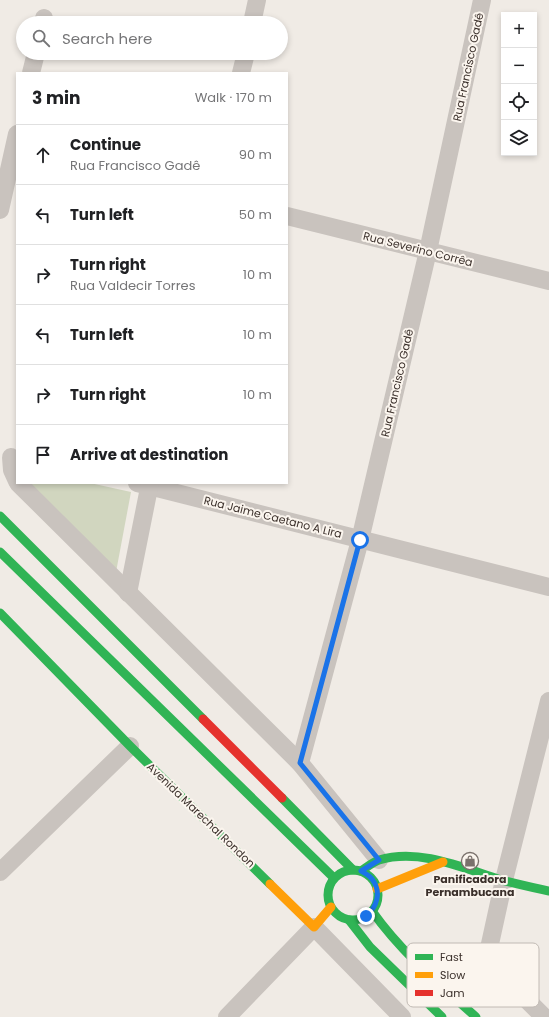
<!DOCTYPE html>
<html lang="en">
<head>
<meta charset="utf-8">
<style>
	:root { --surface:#fff; --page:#f6f6f6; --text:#202124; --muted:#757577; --line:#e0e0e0 }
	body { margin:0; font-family:Poppins,sans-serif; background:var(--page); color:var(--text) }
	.controls { position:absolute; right:12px; top:12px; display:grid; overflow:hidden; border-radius:0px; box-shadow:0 2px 6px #0003 }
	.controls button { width:36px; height:36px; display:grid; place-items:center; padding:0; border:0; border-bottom:1px solid var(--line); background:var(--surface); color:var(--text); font:20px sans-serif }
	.stop { position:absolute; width:12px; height:12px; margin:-9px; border:3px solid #1a73e8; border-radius:50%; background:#fff }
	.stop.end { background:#1a73e8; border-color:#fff; box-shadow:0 1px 4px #0008 }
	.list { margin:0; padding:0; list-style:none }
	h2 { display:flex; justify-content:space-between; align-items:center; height:52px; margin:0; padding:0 16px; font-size:17px }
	h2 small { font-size:13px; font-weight:400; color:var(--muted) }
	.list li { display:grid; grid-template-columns:26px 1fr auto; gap:12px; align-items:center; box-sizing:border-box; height:60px; padding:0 16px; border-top:1px solid var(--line) }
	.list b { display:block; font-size:15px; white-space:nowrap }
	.list p { margin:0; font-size:13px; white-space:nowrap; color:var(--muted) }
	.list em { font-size:13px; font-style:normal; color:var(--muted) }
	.icon { flex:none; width:22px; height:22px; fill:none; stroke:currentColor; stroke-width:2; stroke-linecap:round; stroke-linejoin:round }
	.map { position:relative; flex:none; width:549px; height:1017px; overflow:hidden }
	.search { position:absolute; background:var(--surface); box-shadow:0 2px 6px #0003; left:16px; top:16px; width:272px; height:44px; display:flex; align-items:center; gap:10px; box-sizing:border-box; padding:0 14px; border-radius:22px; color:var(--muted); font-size:15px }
	.panel { position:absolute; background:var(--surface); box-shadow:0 2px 6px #0003; left:16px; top:72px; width:272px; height:412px; border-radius:0px }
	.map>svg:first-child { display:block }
</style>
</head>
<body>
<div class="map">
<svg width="549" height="1017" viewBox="0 0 549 1017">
	<rect width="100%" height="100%" fill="#f0ebe5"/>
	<polygon fill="#d1d6bf" points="30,483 90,483 131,492 116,572"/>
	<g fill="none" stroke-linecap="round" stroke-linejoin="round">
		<g stroke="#c9c3be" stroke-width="18">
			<polyline points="43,23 44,18"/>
			<polyline points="252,23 257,0"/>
			<polyline points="31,73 36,53"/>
			<polyline points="241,73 246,53"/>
			<polyline points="0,210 17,134"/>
			<polyline points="287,216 549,281"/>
			<polyline points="11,457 12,470 17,481"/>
			<polyline points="18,483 300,763 379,860"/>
			<polyline points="137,483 549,587"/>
			<polyline points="128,593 150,483"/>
			<polyline points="300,763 360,540 428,251 482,0"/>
			<polyline points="0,872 130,746"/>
			<polyline points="227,1017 314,927 402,1017"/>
			<polyline points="544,1017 493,966 488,953 504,880 549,701"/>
		</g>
		<g stroke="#30b455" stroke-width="9">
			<polyline points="0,516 203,719"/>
			<polyline points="0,552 334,878"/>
			<polyline points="0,613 130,746 270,884"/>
			<polyline points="282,798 353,870"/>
			<circle cx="353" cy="895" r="25"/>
			<path d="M361 871C367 867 373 862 379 860 420 848 463 868 501 880 517 884 533 888 549 891"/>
			<path d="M372 911C401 952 439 984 476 1017"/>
			<polyline points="349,920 370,947 442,1017"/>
		</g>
		<g stroke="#ff9f0a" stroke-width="9">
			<polyline points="270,884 314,927 331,907"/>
			<polyline points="377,889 443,862"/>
		</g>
		<polyline stroke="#e5322d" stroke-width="9" points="203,719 282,798"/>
	</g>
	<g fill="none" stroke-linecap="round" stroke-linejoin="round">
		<path stroke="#1a73e8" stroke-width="5" d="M360 540 300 763 379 860 361 871C364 873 369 875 372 879 382 892 377 907 366 916"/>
	</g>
	<defs>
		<g id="shop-ring" transform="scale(0.9)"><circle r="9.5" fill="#fbf5ee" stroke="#7a716c" stroke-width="1.5"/><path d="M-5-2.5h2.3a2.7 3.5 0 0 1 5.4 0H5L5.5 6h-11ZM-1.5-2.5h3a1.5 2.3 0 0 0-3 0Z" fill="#7a716c"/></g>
	</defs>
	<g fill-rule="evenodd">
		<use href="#shop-ring" x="470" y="861"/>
	</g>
	<g text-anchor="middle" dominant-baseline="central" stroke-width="4" stroke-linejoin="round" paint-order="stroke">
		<g font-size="11" fill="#3b302b" stroke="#fbf5ee">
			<text transform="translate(468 67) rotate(-78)">Rua Francisco Gadê</text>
			<text transform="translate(418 249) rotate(14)">Rua Severino Corrêa</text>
			<text transform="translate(397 383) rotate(-77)">Rua Francisco Gadê</text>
			<text transform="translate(273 517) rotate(14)">Rua Jaime Caetano A Lira</text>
			<text transform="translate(201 815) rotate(44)">Avenida Marechal Rondon</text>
		</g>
		<g font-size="11" font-weight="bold" fill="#3b302b" stroke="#fbf5ee">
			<text x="470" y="879">Panificadora<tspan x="470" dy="13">Pernambucana</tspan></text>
		</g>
	</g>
	<rect x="407" y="943" width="132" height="64" rx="6" fill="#fbf5ee" stroke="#c1bab4" stroke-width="1"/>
	<rect x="415" y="954" width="18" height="6" fill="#30b455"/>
	<rect x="415" y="972" width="18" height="6" fill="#ff9f0a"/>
	<rect x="415" y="990" width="18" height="6" fill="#e5322d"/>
	<g font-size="11" fill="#3b302b">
		<text x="440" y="961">Fast</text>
		<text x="440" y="979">Slow</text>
		<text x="440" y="997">Jam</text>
	</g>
</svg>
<div class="controls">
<button>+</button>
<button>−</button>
<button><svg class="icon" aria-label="locate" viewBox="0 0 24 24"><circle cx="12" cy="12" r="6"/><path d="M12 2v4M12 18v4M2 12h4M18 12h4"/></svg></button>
<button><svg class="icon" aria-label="layers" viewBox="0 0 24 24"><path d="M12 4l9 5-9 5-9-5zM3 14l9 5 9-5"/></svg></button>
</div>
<div class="stop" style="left:360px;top:540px"></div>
<div class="stop end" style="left:366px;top:916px"></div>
<div class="search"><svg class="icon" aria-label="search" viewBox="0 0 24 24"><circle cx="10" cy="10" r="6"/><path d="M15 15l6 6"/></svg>Search here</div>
<section class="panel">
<h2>3 min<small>Walk · 170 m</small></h2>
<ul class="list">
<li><svg class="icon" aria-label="ahead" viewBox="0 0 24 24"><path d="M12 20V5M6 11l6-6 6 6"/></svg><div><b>Continue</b><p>Rua Francisco Gadê</p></div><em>90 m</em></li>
<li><svg class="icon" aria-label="left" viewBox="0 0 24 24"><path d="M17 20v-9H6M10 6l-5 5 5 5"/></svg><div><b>Turn left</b></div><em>50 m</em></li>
<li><svg class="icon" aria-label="right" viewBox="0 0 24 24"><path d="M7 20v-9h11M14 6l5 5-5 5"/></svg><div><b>Turn right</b><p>Rua Valdecir Torres</p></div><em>10 m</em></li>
<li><svg class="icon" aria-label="left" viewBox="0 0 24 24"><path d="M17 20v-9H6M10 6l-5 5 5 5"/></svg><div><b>Turn left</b></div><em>10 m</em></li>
<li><svg class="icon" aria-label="right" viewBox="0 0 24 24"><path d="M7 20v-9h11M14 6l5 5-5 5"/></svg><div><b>Turn right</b></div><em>10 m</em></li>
<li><svg class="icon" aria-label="arrive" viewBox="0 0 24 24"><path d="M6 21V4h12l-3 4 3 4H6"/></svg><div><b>Arrive at destination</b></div></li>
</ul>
</section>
</div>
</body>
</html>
